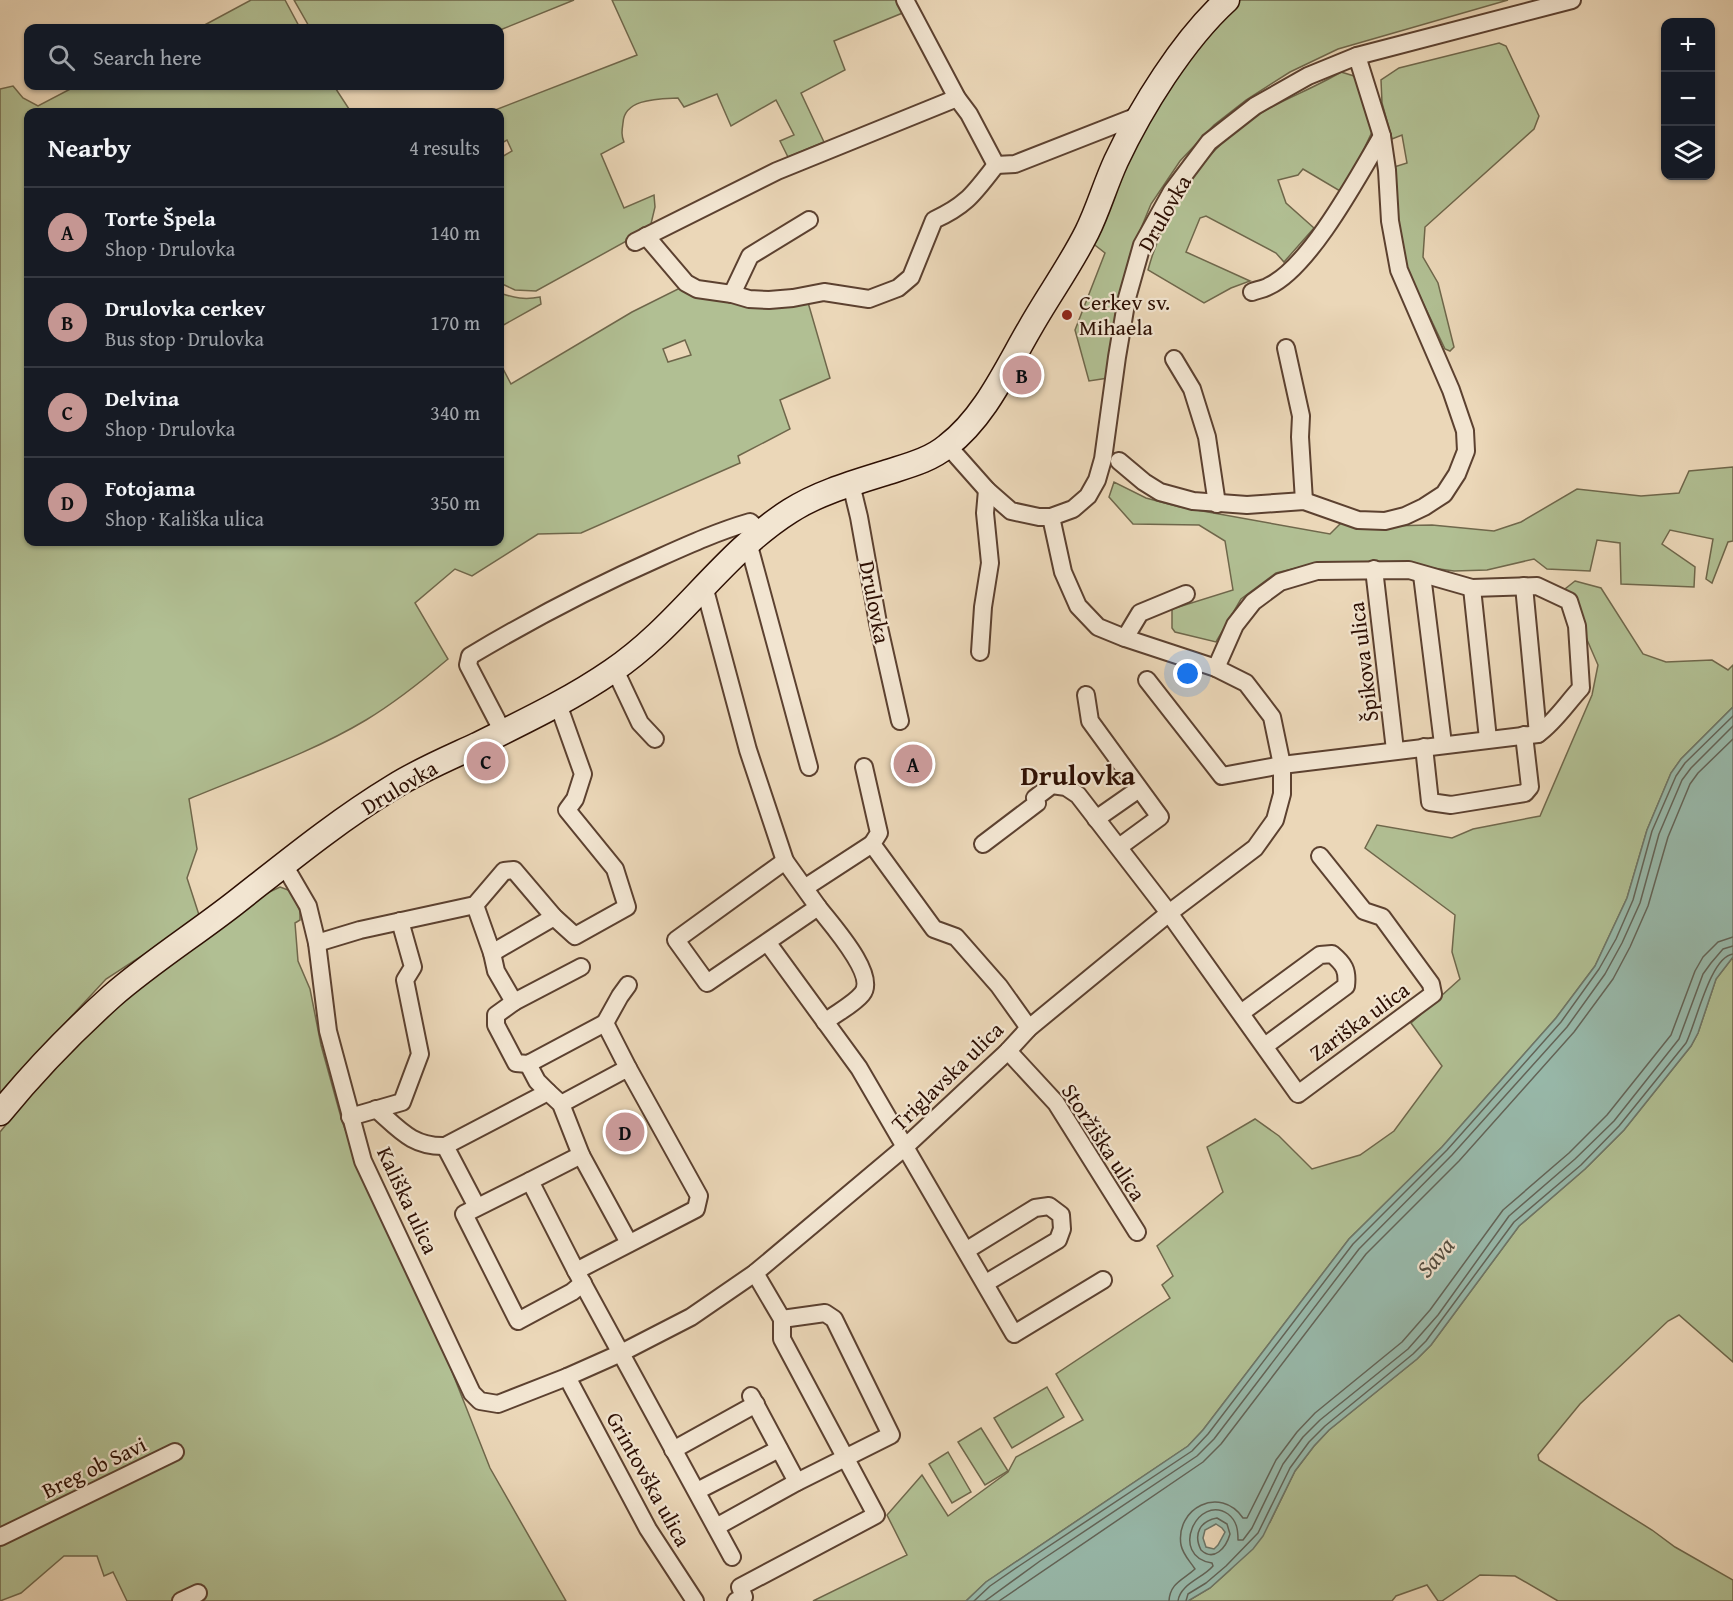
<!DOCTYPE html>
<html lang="en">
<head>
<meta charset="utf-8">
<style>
	:root { --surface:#171b24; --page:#20242c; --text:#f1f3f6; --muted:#9ea1a6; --line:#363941; --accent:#c59692 }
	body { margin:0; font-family:"Gentium Book Plus",serif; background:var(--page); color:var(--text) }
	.controls { position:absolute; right:18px; top:18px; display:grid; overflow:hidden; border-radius:12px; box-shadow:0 2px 4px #0004 }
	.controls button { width:54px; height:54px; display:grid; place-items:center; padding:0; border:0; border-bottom:2px solid var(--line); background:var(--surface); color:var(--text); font:30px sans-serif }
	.you { position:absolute; left:1188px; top:674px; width:21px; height:21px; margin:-15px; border:4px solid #fff; border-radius:50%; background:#1a73e8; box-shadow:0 0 0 9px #1a73e833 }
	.badge { display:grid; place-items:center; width:39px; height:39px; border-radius:50%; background:var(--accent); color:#111; font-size:20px; font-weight:700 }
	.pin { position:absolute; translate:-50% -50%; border:3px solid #fff; box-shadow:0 2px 6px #0006 }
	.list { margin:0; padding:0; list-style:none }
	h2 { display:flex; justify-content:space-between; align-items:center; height:78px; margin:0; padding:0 24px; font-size:26px }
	h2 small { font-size:20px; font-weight:400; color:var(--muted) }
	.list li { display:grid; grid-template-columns:39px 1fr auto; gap:18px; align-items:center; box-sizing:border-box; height:90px; padding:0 24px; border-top:2px solid var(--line) }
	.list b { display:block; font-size:22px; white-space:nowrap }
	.list p { margin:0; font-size:20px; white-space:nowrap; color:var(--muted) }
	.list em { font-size:20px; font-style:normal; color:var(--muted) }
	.icon { flex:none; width:33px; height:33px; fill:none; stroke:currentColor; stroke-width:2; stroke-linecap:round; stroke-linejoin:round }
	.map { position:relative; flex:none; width:1733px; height:1601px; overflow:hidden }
	.search { position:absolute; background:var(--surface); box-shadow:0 2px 4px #0004; left:24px; top:24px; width:480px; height:66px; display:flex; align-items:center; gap:15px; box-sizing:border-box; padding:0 21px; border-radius:12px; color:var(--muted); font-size:22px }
	.panel { position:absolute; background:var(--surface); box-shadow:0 2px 4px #0004; left:24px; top:108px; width:480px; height:438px; border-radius:12px }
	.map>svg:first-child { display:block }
</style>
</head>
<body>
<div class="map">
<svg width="1733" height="1601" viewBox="0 0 1733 1601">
	<rect width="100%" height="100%" fill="#ebd7b8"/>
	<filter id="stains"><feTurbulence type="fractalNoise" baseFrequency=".00333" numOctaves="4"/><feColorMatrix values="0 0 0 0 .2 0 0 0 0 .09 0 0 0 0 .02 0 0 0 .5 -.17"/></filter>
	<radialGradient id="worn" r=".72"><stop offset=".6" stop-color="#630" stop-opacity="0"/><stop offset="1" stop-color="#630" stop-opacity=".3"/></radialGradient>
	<g fill="#b1bf93" stroke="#6f674b" stroke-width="1.5" fill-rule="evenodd">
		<polygon points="251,0 285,0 300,28 199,28"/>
		<polygon points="294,0 574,0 500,30 310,28"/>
		<path d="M612 0H899L905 12 834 41 845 70 801 93 824 142 788 157 780 141 794 135 776 100 731 126 717 94 684 107 678 98C660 99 624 98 623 123 622 130 621 135 624 142L601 154 624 208 654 195 655 207 650 228 536 291 515 290 500 283V158L512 151 507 140 500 144V112H490L637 55Z"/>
		<polygon points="1239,0 1508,0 1338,49 1290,72 1246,100 1214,125 1180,161 1151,204 1130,255 1116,312 1108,378 1089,381 1075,330 1105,253 1091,242 1111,190 1161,95 1218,21"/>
		<polygon points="1499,43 1506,46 1539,116 1534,129 1425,227 1423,257 1438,283 1454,347 1450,351 1445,349 1406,267 1397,215 1394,167 1407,163 1402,135 1392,139 1382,103 1381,80 1399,68"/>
		<path d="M1341 72 1354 76 1361 87 1372 132 1351 176 1340 191 1303 169 1298 175 1278 180 1286 203 1314 228 1284 262 1276 253 1206 216 1200 218 1186 252 1250 281 1231 288 1204 303 1148 270C1165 207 1207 144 1264 111 1289 97 1316 87 1341 72Z"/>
		<path d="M13 86 23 98 38 106 76 86H334L351 112H28V542H500V363L511 384 632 312 684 286 807 299 830 378 780 400 790 429 738 456 740 463 581 533 538 534 472 576 455 569 415 603 448 659C422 681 396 702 366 720 311 753 248 774 189 799L197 849 187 878 200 918 106 979 18 1074 0 1097V89ZM685 340 691 355 668 362 663 349Z"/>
		<path d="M500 293C514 298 525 300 540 297L541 304 500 327Z"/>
		<polygon points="1733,467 1733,541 1728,542 1712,583 1706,579 1713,539 1670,530 1662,544 1695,567 1694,587 1621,584 1620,543 1597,540 1590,571 1547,569 1534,559 1487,570 1454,571 1410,565 1313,564 1276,573 1241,599 1216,642 1175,632 1172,628 1172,609 1233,590 1225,541 1199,525 1133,524 1109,497 1114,482 1146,498 1180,507 1330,534 1345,519 1383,526 1432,525 1494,531 1521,522 1577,489 1641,496 1679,493 1689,471"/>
		<polygon points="1575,581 1601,588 1643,654 1666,662 1712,660 1728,670 1733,665 1733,707 1681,759 1671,773 1647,830 1627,898 1595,966 1556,1018 1442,1147 1349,1239 1203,1430 1188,1446 986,1582 966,1601 813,1601 907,1555 887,1515 922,1475 948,1516 1008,1472 1016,1457 1083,1420 1056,1374 1170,1298 1162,1285 1173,1276 1157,1246 1223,1192 1207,1147 1255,1119 1279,1136 1312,1169 1360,1155 1394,1131 1442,1066 1411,1023 1460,979 1452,952 1455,915 1365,848 1377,825 1452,838 1473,829 1540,816 1592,695 1598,665 1565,589"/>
		<polygon points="280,887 291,891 300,911 300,920 295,923 298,961 310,989 321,1045 342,1121 365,1182 436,1331 490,1468 566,1601 127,1601 113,1572 104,1576 97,1556 64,1556 21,1593 0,1601 0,1132 56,1064 121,1000 263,895"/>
		<polygon points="1733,957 1733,1362 1679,1315 1668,1321 1580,1404 1538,1455 1539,1460 1652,1530 1675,1547 1733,1580 1733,1601 1558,1601 1515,1576 1480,1575 1442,1601 1438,1601 1427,1585 1396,1596 1392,1601 1188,1601 1210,1588 1230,1570 1270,1522 1295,1471 1314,1446 1329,1430 1417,1359 1431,1345 1519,1226 1585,1169 1624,1130 1691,1046 1698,1033 1716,979"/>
		<polygon points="1047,1387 1064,1417 1012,1448 994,1418"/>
		<polygon points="981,1428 1008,1471 985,1485 958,1442"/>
		<polygon points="948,1452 971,1492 952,1503 929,1464"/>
	</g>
	<path fill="#98baac" stroke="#6d7668" stroke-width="1.5" fill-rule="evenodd" d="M1733 707V957L1716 979 1698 1033 1691 1046 1624 1130 1585 1169 1519 1226 1431 1345 1417 1359 1329 1430 1314 1446 1295 1471 1263 1536 1253 1549 1210 1588 1188 1601H966L986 1582 1188 1446 1203 1430 1349 1239 1442 1147 1556 1018 1595 966 1627 898 1647 830 1671 773 1681 759ZM1216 1524 1222 1528 1225 1532 1218 1545 1214 1549 1206 1547 1203 1538 1205 1530Z"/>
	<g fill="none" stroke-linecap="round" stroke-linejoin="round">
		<g stroke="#626458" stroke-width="1.5">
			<path d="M1217 1518 1227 1524 1230 1534C1226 1548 1214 1562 1201 1550 1193 1534 1200 1521 1217 1518Z"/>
			<polyline points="974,1601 990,1586 1019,1566 1192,1451 1208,1434 1353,1244 1447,1150 1561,1022 1599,969 1616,939 1633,900 1652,831 1676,776 1685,763 1733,716"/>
			<polyline points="985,1601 1040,1561 1197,1456 1214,1439 1359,1249 1452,1155 1567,1027 1605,974 1622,943 1640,903 1659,834 1682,780 1691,768 1733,726"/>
			<polyline points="999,1601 1203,1462 1221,1444 1366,1254 1459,1161 1574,1032 1613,979 1630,947 1648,906 1668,837 1690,784 1698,773 1733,739"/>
			<path d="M1169 1601C1170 1583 1183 1580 1195 1569 1190 1561 1183 1555 1181 1545 1175 1508 1220 1485 1243 1518H1247L1276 1460 1297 1432 1315 1413 1402 1342 1430 1310 1503 1210 1569 1153 1607 1115 1671 1035 1695 971 1703 957 1718 942 1733 937"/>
			<path d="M1178 1601C1180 1584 1203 1578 1213 1566L1212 1563C1168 1556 1198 1493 1228 1514 1237 1521 1238 1530 1238 1540H1243L1252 1528 1283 1464 1303 1437 1320 1420 1408 1349 1438 1315 1509 1216 1575 1159 1614 1121 1679 1039 1703 974 1711 963 1723 949 1733 946"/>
			<path d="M1186 1601 1188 1594 1206 1583 1226 1566 1258 1533 1290 1468 1309 1442 1325 1426 1413 1354 1426 1341 1514 1222 1581 1165 1619 1126 1686 1043C1696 1024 1710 957 1733 954"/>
		</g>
		<g stroke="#5c4130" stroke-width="20">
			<g id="street">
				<polyline points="905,0 957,98 969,114 996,165 1015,164 1140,115"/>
				<polyline points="1357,56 1572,0"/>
				<path d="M646 236 686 283 697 289 732 294 749 299 769 300 793 298 824 292 869 299 898 288 911 277 934 220C967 205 974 193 996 165"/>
				<polyline points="635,242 777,171 957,98"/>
				<path d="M1252 292C1257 290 1264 289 1269 286 1310 267 1359 175 1382 136"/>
				<polyline points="732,294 750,256 809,220"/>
				<polyline points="1286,348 1301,416 1300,437 1304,501"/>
				<polyline points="1174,359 1192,389 1207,437 1217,504"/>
				<polyline points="948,446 987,490 1011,511 1039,517 1051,517 1073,509 1088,496 1097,480 1103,459 1117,357 1127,298 1142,245 1172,191 1209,142 1255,106 1308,76 1357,56 1382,136 1387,170 1390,221 1399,270 1451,390 1465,431 1466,451 1457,474 1444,494 1424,507 1405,516 1385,521 1358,520 1304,501 1247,505 1193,501 1160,492 1144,482 1119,461"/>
				<polyline points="851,484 859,517 878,623 900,721"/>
				<polyline points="748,542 809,767"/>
				<polyline points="1374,569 1395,750"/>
				<polyline points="1422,575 1443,744"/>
				<polyline points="704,586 748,750 785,861"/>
				<polyline points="1524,586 1538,734"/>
				<polyline points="1472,588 1488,739"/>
				<polyline points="1125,638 1140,613 1186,594"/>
				<polyline points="980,652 983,607 990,563 985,513 987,490"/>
				<polyline points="615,670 640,723 655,739"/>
				<path d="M1147 680 1222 776 1282 765 1538 734C1555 722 1567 703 1581 688L1577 626 1569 601 1537 586 1472 588 1409 570 1317 571 1280 582 1253 602 1235 625 1216 668"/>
				<polyline points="1086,695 1090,721 1160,817 1119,847"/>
				<path d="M503 732 468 665 470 656C532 619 595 586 661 557 690 544 719 531 750 522L760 531"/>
				<polyline points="1424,747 1430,802 1451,805 1525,793 1530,787 1524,735"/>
				<polyline points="864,767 879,833 872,844 934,929 956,937 999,986 1029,1028"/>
				<polyline points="1096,819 1139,789"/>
				<polyline points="983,844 1037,803 1035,798 1052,785 1066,787 1078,795 1169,913 1298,1094 1433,994 1431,984 1382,917 1364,911 1320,856"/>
				<polyline points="283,863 308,906 317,943 328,1031 363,1161 472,1393 480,1401 498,1404 567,1377 621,1353 691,1317 755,1273 905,1147 1008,1051 1029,1028 1169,913 1255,848 1275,820 1282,794 1282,765 1272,717 1246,683 1216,668 1125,638 1098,627 1078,606 1063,572 1051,517"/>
				<polyline points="806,887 872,844"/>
				<polyline points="475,905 492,953 496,971 514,1002"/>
				<path d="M818 907C830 923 878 975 862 994 853 1005 836 1013 825 1022"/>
				<polyline points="767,942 707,983 676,940 785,861 818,907 767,942 859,1068 1014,1334 1103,1280"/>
				<polyline points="317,943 360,930 475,905 504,871 514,870 554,917 575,936 627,907 615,869 567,810 575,799 583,774 558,704"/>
				<polyline points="492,953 554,917"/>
				<polyline points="581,967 514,1002 496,1015 496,1025 516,1063 528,1064 605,1023"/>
				<path d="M1241 1013 1320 955 1332 954C1344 964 1348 970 1346 986L1265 1046"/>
				<polyline points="605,1023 628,1068"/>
				<polyline points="605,1023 620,996 628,985"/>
				<polyline points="1008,1051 1056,1103 1137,1232"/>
				<polyline points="528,1064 537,1081 548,1092"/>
				<polyline points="561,1104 628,1068 699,1196 696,1209 576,1271"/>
				<path d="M376 1109C399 1129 412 1147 445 1146"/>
				<polyline points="350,1117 402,1102 420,1054 405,980 413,967 400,921"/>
				<polyline points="581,1155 629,1243"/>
				<polyline points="530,1181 464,1214 518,1321 572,1292 583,1283"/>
				<polyline points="477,1207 445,1146 548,1092 561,1104 581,1155 530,1181 576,1271 732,1557"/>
				<polyline points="967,1250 1035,1208 1049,1206 1061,1215 1062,1229 1058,1240 986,1283"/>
				<polyline points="567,1377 648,1529 695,1601"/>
				<polyline points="751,1396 797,1482"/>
				<polyline points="673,1450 756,1404"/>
				<polyline points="697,1491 779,1449"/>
				<polyline points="716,1527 797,1482 891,1435 834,1319 825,1313 782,1319"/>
				<polyline points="0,1537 175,1452"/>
				<polyline points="181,1601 198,1593"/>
				<polyline points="736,1601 744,1597 740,1587 876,1515 782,1339 782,1319 755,1273"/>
			</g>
		</g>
		<g stroke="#2d0f03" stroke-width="27">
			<path id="secondary" d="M0 1113C35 1070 71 1033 112 996 151 962 194 935 235 903 286 863 337 821 393 787 420 770 449 758 477 745 523 722 570 700 612 671 679 626 722 554 790 511 818 493 853 483 885 473 906 466 929 461 947 446 985 417 1006 369 1030 328 1048 296 1070 266 1087 232 1098 210 1105 185 1116 161 1141 108 1183 40 1227 0"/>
		</g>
		<use href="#street" stroke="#f2e5d1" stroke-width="16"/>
		<use href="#secondary" stroke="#f2e5d1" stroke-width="24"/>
	</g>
	<circle fill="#8f2418" stroke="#f2e5d1" stroke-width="2" cx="1067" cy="315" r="6"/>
	<g text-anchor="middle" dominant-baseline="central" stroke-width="4.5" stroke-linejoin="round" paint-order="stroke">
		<g font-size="22" fill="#2d0f03" stroke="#f2e5d1">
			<text transform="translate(1164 213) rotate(-60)">Drulovka</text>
			<text transform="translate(875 602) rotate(79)">Drulovka</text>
			<text transform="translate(1363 662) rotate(-97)">Špikova ulica</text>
			<text transform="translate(399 787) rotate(-31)">Drulovka</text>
			<text transform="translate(1359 1021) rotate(-36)">Zariška ulica</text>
			<text transform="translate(947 1076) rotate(-44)">Triglavska ulica</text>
			<text transform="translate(1104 1142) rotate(57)">Storžiška ulica</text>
			<text transform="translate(408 1200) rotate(65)">Kališka ulica</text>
			<text transform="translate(94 1467) rotate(-26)">Breg ob Savi</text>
			<text transform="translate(649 1479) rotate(61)">Grintovška ulica</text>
		</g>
		<g font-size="22" fill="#2d0f03" stroke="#f2e5d1" text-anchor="start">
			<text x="1079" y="302">Cerkev sv.<tspan x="1079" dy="25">Mihaela</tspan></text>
		</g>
		<g font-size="24" font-style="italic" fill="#524b3e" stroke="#f2e5d1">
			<text transform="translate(1435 1257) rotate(-49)">Sava</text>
		</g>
		<g font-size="28" font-weight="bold" fill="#2d0f03" stroke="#f2e5d1">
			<text x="1078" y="774">Drulovka</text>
		</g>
	</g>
	<rect width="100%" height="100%" filter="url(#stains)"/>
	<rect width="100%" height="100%" fill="url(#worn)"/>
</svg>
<div class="controls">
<button>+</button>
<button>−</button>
<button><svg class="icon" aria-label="layers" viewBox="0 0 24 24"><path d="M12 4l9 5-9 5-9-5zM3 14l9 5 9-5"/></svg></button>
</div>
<div class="you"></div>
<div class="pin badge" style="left:913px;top:764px">A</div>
<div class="pin badge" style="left:1022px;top:375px">B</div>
<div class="pin badge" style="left:486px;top:761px">C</div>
<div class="pin badge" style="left:625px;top:1132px">D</div>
<div class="search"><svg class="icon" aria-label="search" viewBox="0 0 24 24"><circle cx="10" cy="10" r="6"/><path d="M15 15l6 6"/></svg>Search here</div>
<section class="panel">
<h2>Nearby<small>4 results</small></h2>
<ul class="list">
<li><span class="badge">A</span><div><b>Torte Špela</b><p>Shop · Drulovka</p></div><em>140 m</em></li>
<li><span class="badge">B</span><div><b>Drulovka cerkev</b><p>Bus stop · Drulovka</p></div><em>170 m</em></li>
<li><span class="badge">C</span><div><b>Delvina</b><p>Shop · Drulovka</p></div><em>340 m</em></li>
<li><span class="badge">D</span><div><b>Fotojama</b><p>Shop · Kališka ulica</p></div><em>350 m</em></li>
</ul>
</section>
</div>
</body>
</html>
